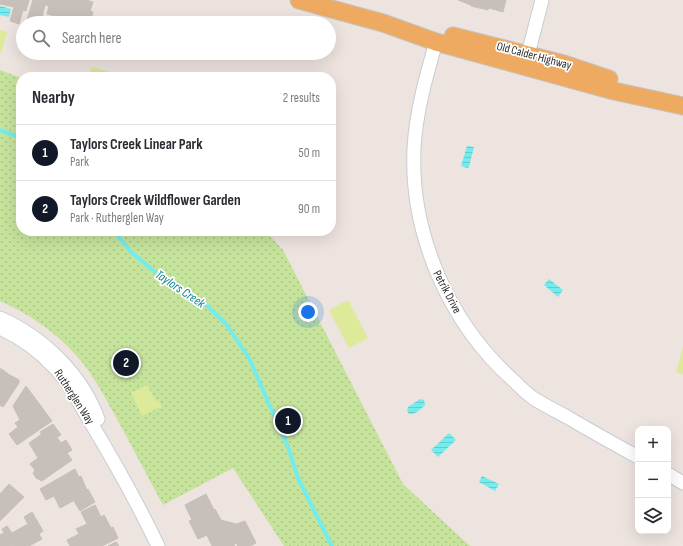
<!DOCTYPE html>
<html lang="en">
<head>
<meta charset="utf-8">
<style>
	:root { --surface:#fff; --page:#f2f2f3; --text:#2b2b33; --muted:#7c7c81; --line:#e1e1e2; --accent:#111827 }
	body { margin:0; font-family:"Sofia Sans Condensed",sans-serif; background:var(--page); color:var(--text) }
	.controls { position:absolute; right:12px; bottom:12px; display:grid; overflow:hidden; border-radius:8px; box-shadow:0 4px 16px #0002 }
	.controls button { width:36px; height:36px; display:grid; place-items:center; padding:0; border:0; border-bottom:1px solid var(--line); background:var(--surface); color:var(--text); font:20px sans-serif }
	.you { position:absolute; left:308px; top:312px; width:14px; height:14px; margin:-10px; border:3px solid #fff; border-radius:50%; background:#1a73e8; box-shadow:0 0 0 6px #1a73e833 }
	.badge { display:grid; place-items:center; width:26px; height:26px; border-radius:50%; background:var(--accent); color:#fff; font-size:13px; font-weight:700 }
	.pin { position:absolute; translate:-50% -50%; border:2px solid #fff; box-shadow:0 1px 4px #0006 }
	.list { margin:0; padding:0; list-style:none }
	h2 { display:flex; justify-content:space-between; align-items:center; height:52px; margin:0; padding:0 16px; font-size:17px }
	h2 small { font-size:13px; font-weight:400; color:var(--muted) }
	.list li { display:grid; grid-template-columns:26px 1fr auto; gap:12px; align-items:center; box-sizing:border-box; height:56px; padding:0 16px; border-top:1px solid var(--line) }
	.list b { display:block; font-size:15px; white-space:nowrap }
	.list p { margin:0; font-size:13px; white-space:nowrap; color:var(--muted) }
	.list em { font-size:13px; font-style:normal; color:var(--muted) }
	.icon { flex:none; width:22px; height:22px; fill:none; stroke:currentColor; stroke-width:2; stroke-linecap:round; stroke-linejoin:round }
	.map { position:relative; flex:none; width:683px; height:546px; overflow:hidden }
	.search { position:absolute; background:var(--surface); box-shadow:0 4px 16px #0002; left:16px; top:16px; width:320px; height:44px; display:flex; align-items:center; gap:10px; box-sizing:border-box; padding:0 14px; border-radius:22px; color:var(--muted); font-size:15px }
	.panel { position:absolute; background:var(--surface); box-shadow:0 4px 16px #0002; left:16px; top:72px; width:320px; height:164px; border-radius:16px }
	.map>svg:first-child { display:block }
</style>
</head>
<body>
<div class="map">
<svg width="683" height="546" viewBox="0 0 683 546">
	<defs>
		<pattern id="park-dots" width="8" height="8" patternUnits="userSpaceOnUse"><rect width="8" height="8" fill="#c6e39c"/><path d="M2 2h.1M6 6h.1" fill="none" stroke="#aac387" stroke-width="1.8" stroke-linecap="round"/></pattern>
		<pattern id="water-rules" width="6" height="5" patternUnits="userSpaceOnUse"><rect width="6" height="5" fill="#74eced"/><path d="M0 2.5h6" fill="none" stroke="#65cbcb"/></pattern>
	</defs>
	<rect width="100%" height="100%" fill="#ede3df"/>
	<path fill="url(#park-dots)" d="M0 70 21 78V231H265L283 250 403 484 470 546H284L233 468 163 505C147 476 132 446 116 417 107 401 98 384 88 370 66 339 34 316 0 301Z"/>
	<g fill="#dcea99">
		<polygon points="0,30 7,32 1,54 0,53"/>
		<polygon points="92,67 129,77 89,77"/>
		<polygon points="348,300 368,338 349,348 329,310"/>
		<polygon points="683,346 683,374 676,372"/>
		<polygon points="147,385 156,401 159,400 162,408 158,408 142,416 131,393"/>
	</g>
	<g fill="url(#water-rules)">
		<polygon points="0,6 11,9 9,17 0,15"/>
		<polygon points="467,146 474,147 469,167 467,168 461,166"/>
		<polygon points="549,279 563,290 558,297 544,285"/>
		<path d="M420 399 424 400 425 405C421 409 415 415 409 414L407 411 408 407Z"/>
		<polygon points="449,433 456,440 438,457 431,450"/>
		<polygon points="482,476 499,484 495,491 479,482"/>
	</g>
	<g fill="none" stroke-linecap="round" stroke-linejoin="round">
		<g stroke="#74eced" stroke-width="4">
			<polyline points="0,130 21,138"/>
			<polyline points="114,231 131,252 167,282 203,302 226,324 249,358 288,447 298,478 332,546"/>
		</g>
	</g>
	<g fill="#c6bfba" stroke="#c9bfb8">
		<polygon points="0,0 29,0 26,11 23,10 19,24 10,21 14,7 0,4"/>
		<polygon points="33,0 86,0 93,2 90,11 93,12 90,23 71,23 63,21 64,18 47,14 49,6 45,5 42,17 39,16 37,23 26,23"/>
		<polygon points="458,0 506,0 503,12 489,8 488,10 471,6 471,5"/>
		<polygon points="0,369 2,369 8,374 19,380 19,383 3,407 0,405"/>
		<polygon points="26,386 52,421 17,445 9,434 18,427 15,423 20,420 13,406"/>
		<polygon points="53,424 61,435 47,442 40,432"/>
		<polygon points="42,434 47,442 56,436 61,443 66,440 72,450 67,453 72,460 42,481 36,478 33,473 35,470 30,464 38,458 29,443"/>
		<polygon points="75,469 79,477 81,476 88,493 60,508 54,496 46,500 40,489"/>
		<polygon points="9,484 24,497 0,521 0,494"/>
		<polygon points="88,489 95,502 80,511 74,501 88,493 87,490"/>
		<polygon points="206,494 214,510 215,509 221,520 236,524 245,521 256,543 250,546 238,546 237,544 233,543 235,546 212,546 207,535 198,539 189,521 192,520 185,505"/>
		<polygon points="95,505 101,517 104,515 111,528 113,527 118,538 102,546 70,546 67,540 79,534 76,529 87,524 81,512"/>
		<polygon points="32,512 43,531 39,534 42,539 29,546 13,546 13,545 10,546 0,546 0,535 4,533 2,529 7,526 12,533 28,524 24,517"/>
		<polygon points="116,542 119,546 108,546"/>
	</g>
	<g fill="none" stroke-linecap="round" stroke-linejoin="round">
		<g stroke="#c7cdd5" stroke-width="15">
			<g id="minor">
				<path d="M436 42C426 77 416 112 414 148 410 234 449 323 513 380 519 386 526 393 533 398 544 405 556 411 567 417 591 431 614 444 638 457"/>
				<polyline points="528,54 542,0"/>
				<path d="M0 318C43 337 82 375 98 419"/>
				<path d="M0 328C19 337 38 350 52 365 69 381 79 403 91 423 115 463 138 504 158 546"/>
				<polyline points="668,474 683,483"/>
			</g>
		</g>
		<g stroke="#c4c4c4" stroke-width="19">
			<g id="major">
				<polyline points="299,0 383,23 436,42 614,91 683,106"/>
				<polyline points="453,36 564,64 609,79"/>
			</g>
		</g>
		<use href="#minor" stroke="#fff" stroke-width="13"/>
		<use href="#major" stroke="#efaa62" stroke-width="17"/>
	</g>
	<g text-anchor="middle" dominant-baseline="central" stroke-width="3.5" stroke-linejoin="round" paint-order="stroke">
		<g font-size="12" fill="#2c2c2c" stroke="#fff">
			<text transform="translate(534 56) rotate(15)">Old Calder Highway</text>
			<text transform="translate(447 292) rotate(62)">Petrik Drive</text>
			<text transform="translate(74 397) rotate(57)">Rutherglen Way</text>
		</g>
		<g font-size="13" font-style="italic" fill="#10838f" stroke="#fff">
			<text transform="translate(180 289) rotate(34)">Taylors Creek</text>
		</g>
	</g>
</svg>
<div class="controls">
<button>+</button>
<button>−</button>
<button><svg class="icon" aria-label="layers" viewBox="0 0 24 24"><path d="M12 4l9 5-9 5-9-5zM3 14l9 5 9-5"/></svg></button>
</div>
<div class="you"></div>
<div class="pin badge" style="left:288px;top:421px">1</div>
<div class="pin badge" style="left:126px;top:363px">2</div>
<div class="search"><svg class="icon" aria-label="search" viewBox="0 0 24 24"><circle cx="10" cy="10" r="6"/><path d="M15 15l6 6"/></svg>Search here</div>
<section class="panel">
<h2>Nearby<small>2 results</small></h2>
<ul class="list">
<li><span class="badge">1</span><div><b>Taylors Creek Linear Park</b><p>Park</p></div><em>50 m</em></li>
<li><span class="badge">2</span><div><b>Taylors Creek Wildflower Garden</b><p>Park · Rutherglen Way</p></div><em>90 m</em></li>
</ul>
</section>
</div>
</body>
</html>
